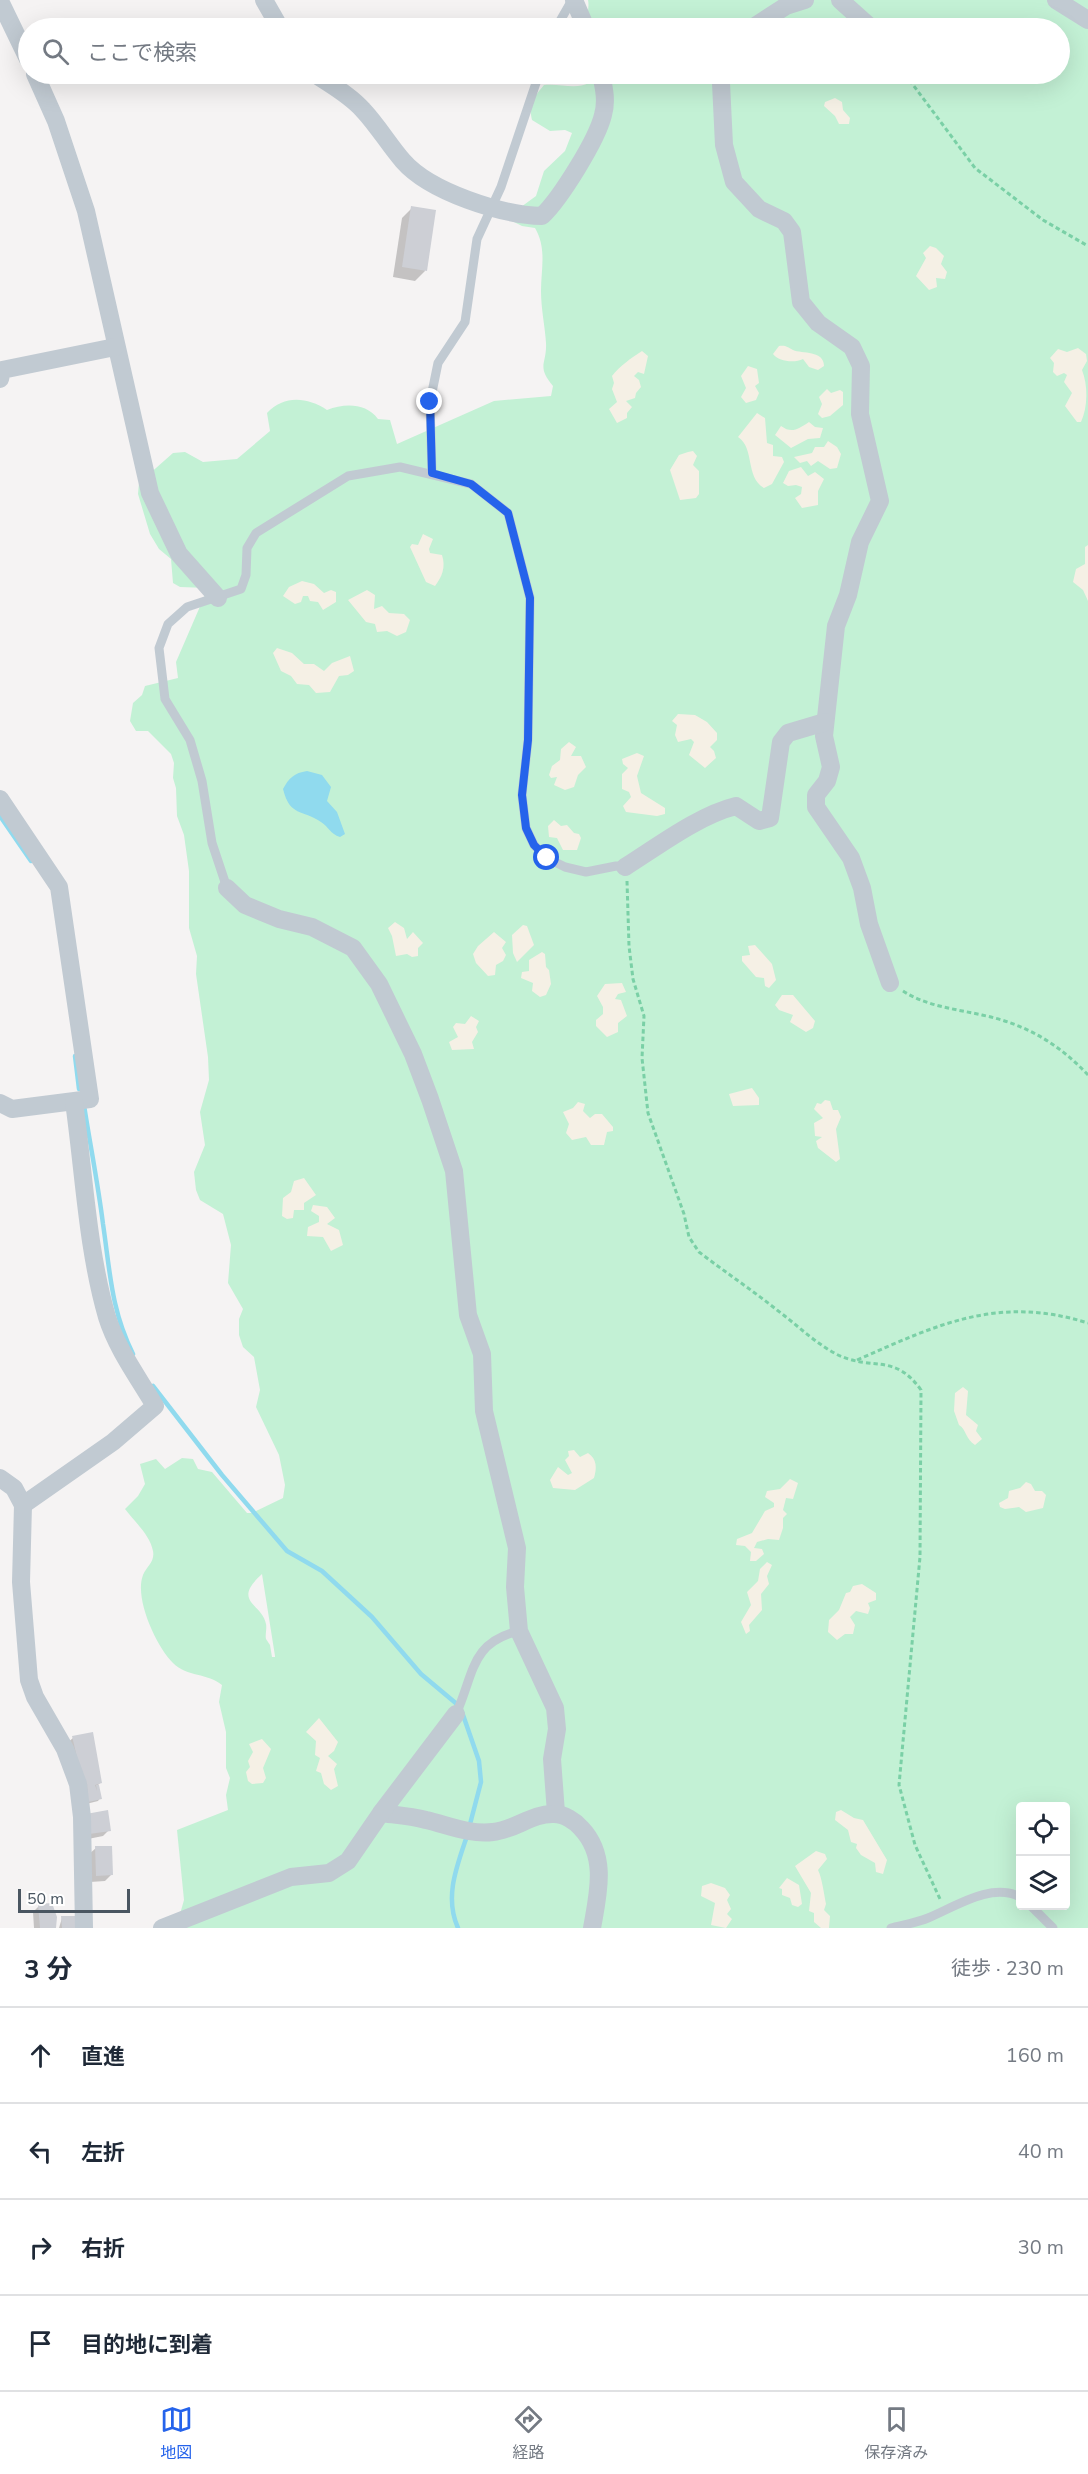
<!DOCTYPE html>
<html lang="ja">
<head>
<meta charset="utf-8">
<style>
	:root { --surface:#fff; --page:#f6f6f7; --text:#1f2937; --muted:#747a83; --line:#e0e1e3; --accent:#2563eb }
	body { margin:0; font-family:"Nunito Sans","Noto Sans JP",sans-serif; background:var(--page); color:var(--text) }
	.controls { position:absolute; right:18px; bottom:18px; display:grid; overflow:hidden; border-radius:6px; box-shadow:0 6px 24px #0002 }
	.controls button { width:54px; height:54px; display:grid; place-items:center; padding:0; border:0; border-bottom:2px solid var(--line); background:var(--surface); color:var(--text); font:30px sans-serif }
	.scale { position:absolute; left:18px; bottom:15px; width:112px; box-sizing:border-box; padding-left:6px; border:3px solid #4a5661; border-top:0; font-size:16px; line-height:21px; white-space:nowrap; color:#4a5661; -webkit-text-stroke:4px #fff; paint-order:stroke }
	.stop { position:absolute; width:18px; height:18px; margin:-14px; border:4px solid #2563eb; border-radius:50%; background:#fff }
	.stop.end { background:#2563eb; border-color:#fff; box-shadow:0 2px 6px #0008 }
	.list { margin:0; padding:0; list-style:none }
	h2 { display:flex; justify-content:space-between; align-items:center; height:78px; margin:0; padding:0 24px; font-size:26px }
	h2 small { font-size:20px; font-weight:400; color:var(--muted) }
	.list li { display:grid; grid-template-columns:39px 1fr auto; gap:18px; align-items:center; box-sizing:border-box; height:96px; padding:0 24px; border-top:2px solid var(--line) }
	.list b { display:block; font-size:22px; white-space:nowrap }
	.list em { font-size:20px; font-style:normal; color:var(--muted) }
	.icon { flex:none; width:33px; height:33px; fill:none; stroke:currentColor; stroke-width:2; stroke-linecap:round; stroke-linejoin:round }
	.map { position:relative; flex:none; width:1088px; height:1928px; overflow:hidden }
	.search { position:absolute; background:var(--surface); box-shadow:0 6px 24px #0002; left:18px; right:18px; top:18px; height:66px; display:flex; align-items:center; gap:15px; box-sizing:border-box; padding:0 21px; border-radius:33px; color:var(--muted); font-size:22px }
	.sheet { height:462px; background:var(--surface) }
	nav { display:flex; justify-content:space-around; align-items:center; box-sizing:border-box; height:84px; border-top:2px solid var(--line); background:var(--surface); font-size:16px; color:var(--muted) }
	nav a { display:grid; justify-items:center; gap:3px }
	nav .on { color:var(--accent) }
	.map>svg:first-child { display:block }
</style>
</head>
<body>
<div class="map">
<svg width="1088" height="1928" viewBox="0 0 1088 1928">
	<rect width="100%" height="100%" fill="#f5f3f3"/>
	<path fill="#c3f1d5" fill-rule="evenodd" d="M588 0H1088V1928H176L184 1900 177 1830 228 1810 226 1795 230 1778 226 1768V1732L219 1702 222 1685C208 1673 187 1677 173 1663 156 1646 134 1598 143 1575 147 1566 155 1562 153 1551 150 1535 134 1521 125 1509L138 1496 145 1484 140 1464 156 1459 165 1469 182 1458 193 1459 198 1469 212 1472 247 1513H252L283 1498 285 1485 279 1455 256 1407 260 1390 254 1357 243 1347 239 1335V1319L243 1309 228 1283 231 1245 223 1214 200 1200 196 1190 194 1172 205 1145 200 1112 209 1080 208 1057 196 974 197 956 189 928V871L184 835 177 816 176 788 173 778 174 763 171 754 148 731H136L130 721 133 703 142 695 145 686 178 678 176 662 208 588 180 587 173 583 171 559 159 549 150 534 138 494 139 483 173 453 185 452 203 462 237 459 270 431 267 413C284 395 307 397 327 410 345 403 366 403 378 419L390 420 397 444 494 401 551 396 553 386C536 365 547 365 546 343 545 326 541 309 541 291 541 268 547 249 535 228L522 226 506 218 536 196 544 171 565 151 572 133 565 130 550 131 532 120C528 104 534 97 544 85 559 83 575 90 589 83L593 74H1060V28H588C585 16 590 10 588 0ZM262 1574 275 1656V1657H272L270 1645 266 1639C265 1635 267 1629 266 1624 262 1603 231 1602 262 1574ZM1020 1806H1066V1906H1020Z"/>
	<g fill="#f5f0e5">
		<polygon points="835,98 842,102 843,110 850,118 849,124 839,124 835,116 824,106 825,102"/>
		<polygon points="930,246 936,248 944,256 941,264 947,272 945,279 936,278 937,287 929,290 916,276 926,258 923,253"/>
		<path d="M779 346C786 345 787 347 793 350 802 354 824 350 824 366L818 370 809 367 803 359C795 363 779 362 773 354Z"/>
		<path d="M1078 348 1086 354 1087 361 1082 370C1088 385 1088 407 1081 422H1077L1065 406 1072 393 1064 382 1067 375 1064 373 1057 376 1053 372 1054 363 1050 358 1058 349 1067 352Z"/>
		<path d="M642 351 648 356 644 374 638 372 634 376 639 380 641 387 636 393 635 398 626 401 632 407 627 413V418L617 423 609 409 617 402 612 389 614 383 612 376C620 366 631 358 642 351Z"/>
		<polygon points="748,366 757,369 759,383 755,386 759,393 756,400 746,403 741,397 746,388 741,376"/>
		<polygon points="827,389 831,393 840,390 843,392 843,405 830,416 822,418 818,414 822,404 819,397"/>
		<path d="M757 413 765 418 767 443 773 445V456L782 457 784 462 772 484 764 488C745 477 755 448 738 437Z"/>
		<path d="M809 422 815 427 823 428 820 438 808 439 791 448 775 435 781 426C792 434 798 429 809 422Z"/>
		<polygon points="828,441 837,447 841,454 837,468 830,469 818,461 811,466 807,461 800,463 794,457 812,453 815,447 824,447"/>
		<polygon points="688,452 693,451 697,456 693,465 699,471 699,494 696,498 680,500 670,470 679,455"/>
		<polygon points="801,467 808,476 815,472 824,479 818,491 818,505 802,508 795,498 801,494 802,487 796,485 788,486 783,483 789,471"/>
		<path d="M423 534 433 539 429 549 430 553 442 555C446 567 442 577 435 586L426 582 410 547 412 544 418 545Z"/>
		<polygon points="1088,545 1088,601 1083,590 1073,582 1076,569 1085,564 1085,547"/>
		<polygon points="302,581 314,584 324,593 331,590 336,592 336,602 323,610 318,602 310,601 308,596 303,596 301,602 295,604 283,596 289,587"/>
		<polygon points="367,590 375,595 374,609 382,606 389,613 404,614 410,620 406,632 397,636 387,631 377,632 375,624 366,622 348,600"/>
		<polygon points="277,648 292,653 304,664 314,664 324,671 332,663 350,656 354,671 348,675 339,676 330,692 316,693 309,685 297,684 291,676 281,671 273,653"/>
		<polygon points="678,714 695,715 707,722 717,733 717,740 710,747 714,751 716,758 705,768 689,755 694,742 691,739 678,742 675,735 677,725 672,721"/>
		<polygon points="569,742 576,747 571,756 581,756 586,767 578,775 574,787 565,790 554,785 557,777 551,778 549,775 552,766 560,760 561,749"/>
		<polygon points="637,753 644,756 637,776 641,793 665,808 665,814 657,816 626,812 623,806 631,797 629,792 622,789 622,774 628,768 623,764 622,759"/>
		<polygon points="554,820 561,826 567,825 574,833 579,834 581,838 577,850 563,850 557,838 549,837 548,826"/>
		<polygon points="395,922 404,928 407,939 413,932 423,943 418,948 418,956 412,957 407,954 396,956 392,936 388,928"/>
		<polygon points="523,925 527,926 534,945 517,962 513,953 512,935"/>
		<polygon points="494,932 506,942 502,948 506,955 503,961 496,965 495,975 488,976 476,963 473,954 478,946"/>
		<polygon points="755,945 772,964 776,980 769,988 765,986 764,978 756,977 742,961 742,956 750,955 748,946"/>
		<polygon points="542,952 545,954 546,967 549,970 551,984 546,995 540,997 532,991 533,983 521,978 522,972 529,971 529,960"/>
		<polygon points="622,983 626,992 618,994 615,999 621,1000 627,1016 618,1023 618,1032 607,1037 596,1026 596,1020 603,1014 603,1007 597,996 605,984"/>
		<polygon points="782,995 793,995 815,1021 813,1028 806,1032 790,1022 793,1015 779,1010 775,1005"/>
		<polygon points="471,1016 479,1021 476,1027 478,1032 472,1042 474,1049 452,1050 449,1042 458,1037 453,1027 456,1023 465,1024"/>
		<polygon points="752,1088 759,1098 759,1105 733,1106 729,1094"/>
		<polygon points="825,1100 830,1101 833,1110 838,1110 841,1117 836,1129 840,1159 836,1162 818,1148 816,1141 822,1137 815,1136 814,1123 823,1118 814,1109 817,1103 821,1104"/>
		<polygon points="578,1102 585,1104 583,1111 590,1118 595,1114 602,1114 613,1127 613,1131 607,1132 604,1145 591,1145 586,1137 572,1140 566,1133 569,1124 563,1112 573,1108"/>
		<polygon points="304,1178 316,1195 304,1203 304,1210 294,1210 293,1218 287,1219 282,1216 283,1198 291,1192 294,1181"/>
		<polygon points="313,1205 327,1207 335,1218 327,1224 339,1230 343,1245 331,1251 323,1237 307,1236 308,1227 319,1222 319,1216 311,1211"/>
		<path d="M963 1387 968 1391 966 1415 978 1425 976 1431 982 1439 975 1445C966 1440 966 1429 959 1425L954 1411 955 1393Z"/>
		<path d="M574 1450 580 1457 588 1453C597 1459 597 1468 594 1478L575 1490 553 1488 550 1480 558 1467 568 1475 572 1473 565 1460 569 1456 568 1451Z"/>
		<polygon points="790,1479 798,1483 793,1499 786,1498 783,1510 787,1514 783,1518 783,1528 779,1540 768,1539 757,1542 754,1548 762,1549 764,1554 756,1561 750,1561 751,1552 745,1546 736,1545 737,1539 752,1533 765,1511 774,1507 774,1503 765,1497 767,1491 780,1489"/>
		<polygon points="1026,1482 1031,1484 1035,1491 1042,1491 1046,1495 1043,1508 1026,1512 1019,1507 1005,1509 1000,1507 999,1503 1008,1498 1009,1491 1020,1488"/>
		<polygon points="767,1562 772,1565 767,1576 769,1584 761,1594 762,1610 749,1625 750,1631 746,1634 741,1622 751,1605 747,1592 758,1581 760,1569"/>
		<polygon points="862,1584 876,1593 876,1600 868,1603 870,1608 868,1614 856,1611 850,1617 855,1625 853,1634 845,1634 837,1640 828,1632 829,1620 839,1610 846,1593 850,1592 853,1586"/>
		<polygon points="319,1718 338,1742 334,1751 328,1756 337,1764 334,1769 338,1786 331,1790 324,1784 321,1773 316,1771 320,1758 315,1755 316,1741 306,1732"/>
		<polygon points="262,1739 271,1749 263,1768 266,1778 263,1783 252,1784 248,1781 246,1772 250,1767 248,1761 253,1752 249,1744"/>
		<polygon points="841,1810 854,1818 863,1820 887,1860 883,1874 876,1872 875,1863 861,1855 856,1848 857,1844 851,1842 848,1830 835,1820 836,1812"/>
		<path d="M816 1851 825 1854 827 1859 818 1870C822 1878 824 1894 826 1904L824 1910 830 1916 829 1928H821L814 1922V1913L809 1911 811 1893 795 1866Z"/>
		<polygon points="787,1878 799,1885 802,1904 798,1907 792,1905 790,1898 782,1895 782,1889 779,1888"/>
		<polygon points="711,1883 725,1888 730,1895 727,1900 731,1909 727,1914 732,1919 726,1928 711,1925 715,1903 701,1896 702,1886"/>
	</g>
	<path fill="#90daee" d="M307 771 322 775 331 787 327 801 337 812 345 834 340 837C330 834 329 827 321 822 302 809 290 817 283 789 289 778 294 773 307 771Z"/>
	<g fill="#0003">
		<polygon points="412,208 425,271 415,281 393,277 402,218"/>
		<polygon points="73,1738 101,1782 98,1785 100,1798 98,1801 86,1804 66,1744"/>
		<polygon points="81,1822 109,1830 103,1836 83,1840"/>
		<polygon points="96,1848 111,1875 105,1881 90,1882 89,1854"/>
		<polygon points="39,1906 55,1928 34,1928 33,1912"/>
		<polygon points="62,1918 74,1928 59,1928"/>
	</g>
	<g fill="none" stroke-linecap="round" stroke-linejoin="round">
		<g stroke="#90daee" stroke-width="4.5">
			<polyline points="0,816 31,861"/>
			<polyline points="75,1056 79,1089"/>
			<path d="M84 1105C90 1144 98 1184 103 1224 110 1271 111 1310 133 1354"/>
			<polyline points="153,1386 222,1475 287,1551 322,1571 372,1617 421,1674 458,1705"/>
			<polyline points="462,1712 479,1761 481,1782 469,1828"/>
			<path d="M458 1928C444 1897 457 1866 467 1836"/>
		</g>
	</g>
	<g fill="#cdcfd5">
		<polygon points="411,206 436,210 427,271 402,267"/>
		<polygon points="93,1732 102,1783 95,1785 97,1791 96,1785 99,1785 102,1799 88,1802 87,1783 83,1783 72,1736"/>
		<polygon points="108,1810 111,1831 89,1834 86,1814"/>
		<polygon points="95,1846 112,1846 113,1875 96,1876"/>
		<polygon points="52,1903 57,1917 56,1928 40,1928 38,1904"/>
		<polygon points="61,1916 75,1916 76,1928 62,1928"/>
	</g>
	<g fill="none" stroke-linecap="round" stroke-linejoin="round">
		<g stroke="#7ad0a6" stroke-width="3" stroke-dasharray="4.5 3" stroke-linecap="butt">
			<polyline points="905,74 975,168 1043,220 1088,246"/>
			<path d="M627 881 629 946 633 979 644 1016 642 1058 648 1113 684 1214 689 1237 699 1252C725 1272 752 1290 777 1310 797 1325 814 1342 836 1354 872 1372 894 1352 921 1390L920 1557 899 1785 915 1845 940 1899"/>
			<path d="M903 991C926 1006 955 1009 982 1015 1025 1024 1058 1043 1088 1075"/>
			<path d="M857 1360C939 1324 998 1295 1088 1323"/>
		</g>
		<g stroke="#c1cad2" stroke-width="9">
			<polyline points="556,28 572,0"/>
			<polyline points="432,473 430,402 438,363 465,322 477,239 501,187 539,74"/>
			<polyline points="227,888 212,843 202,781 190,740 165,699 159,648 168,624 187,607 241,589 246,575 247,548 256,533 348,476 400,467 471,484 508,513 530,598 528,740 522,795 526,828 534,845 547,858 565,867 586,872 616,866 625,867"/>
			<path d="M456 1714C474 1675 470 1642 519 1631"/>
			<polyline points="1031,1906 1053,1928"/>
			<path d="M891 1928C903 1925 916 1923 928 1918 955 1907 991 1882 1020 1897"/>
		</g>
		<g stroke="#c1cad2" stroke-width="18">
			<polyline points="264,0 280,28"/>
			<polyline points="574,0 586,28"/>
			<polyline points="840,0 870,27"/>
			<polyline points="1056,0 1088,20"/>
			<polyline points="0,1 28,59"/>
			<polyline points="752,28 786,6 805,0"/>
			<polyline points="35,74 56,121 86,211 150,493 179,554 218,598"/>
			<path d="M315 74C331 85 350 95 363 110 378 126 389 145 403 161 430 192 502 215 542 216 560 199 597 140 603 115 607 101 604 88 601 74"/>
			<polyline points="723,74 721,83 724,145 734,182 759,209 784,221 792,232 801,302 818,323 852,347 861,366 860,414 880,501 860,542 848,595 836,626 824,736 831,767 827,781 816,795 816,807 851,858 862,888 869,924 890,983"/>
			<polyline points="0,379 2,370 115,347"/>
			<polyline points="0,799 59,887 90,1099 12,1109 0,1103"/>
			<path d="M625 867C657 847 699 815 736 806L759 821 770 818 781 742 788 733 825 722"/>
			<polyline points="227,888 245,905 279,919 312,927 353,948 379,984 413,1054 430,1099 454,1171 468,1315 482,1354 484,1411 517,1548 515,1587 519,1631 555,1708 557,1729 552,1759 556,1813"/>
			<polyline points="0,1478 14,1488 23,1505 21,1582 29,1680 35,1697 65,1749 78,1784 82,1817 84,1928"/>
			<path d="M23 1505 113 1442 155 1406C138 1377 117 1349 107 1317 87 1248 84 1172 74 1102"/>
			<path d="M381 1813C396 1815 411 1816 426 1820 448 1825 470 1835 493 1832 515 1830 532 1813 554 1814 564 1814 575 1821 581 1828 608 1856 598 1894 592 1928"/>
			<polyline points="162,1928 291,1877 329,1873 348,1861 381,1813 456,1714"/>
		</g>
	</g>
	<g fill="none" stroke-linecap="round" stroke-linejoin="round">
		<polyline stroke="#2563eb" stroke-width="8" points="430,402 432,473 471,484 508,513 530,598 528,740 522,795 526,828 534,845 547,858"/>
	</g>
</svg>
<div class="controls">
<button><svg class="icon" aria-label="locate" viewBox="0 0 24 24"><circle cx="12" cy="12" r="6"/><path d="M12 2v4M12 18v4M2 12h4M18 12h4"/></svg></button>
<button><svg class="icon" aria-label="layers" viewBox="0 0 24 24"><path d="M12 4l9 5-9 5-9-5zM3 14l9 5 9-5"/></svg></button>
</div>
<div class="scale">50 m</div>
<div class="stop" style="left:547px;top:858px"></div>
<div class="stop end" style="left:430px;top:402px"></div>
<div class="search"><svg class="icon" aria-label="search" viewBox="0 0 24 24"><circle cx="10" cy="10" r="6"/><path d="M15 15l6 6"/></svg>ここで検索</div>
</div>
<section class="sheet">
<h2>3 分<small>徒歩 · 230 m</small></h2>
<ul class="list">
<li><svg class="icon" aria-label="ahead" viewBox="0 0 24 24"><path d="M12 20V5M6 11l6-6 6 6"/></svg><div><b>直進</b></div><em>160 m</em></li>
<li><svg class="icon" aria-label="left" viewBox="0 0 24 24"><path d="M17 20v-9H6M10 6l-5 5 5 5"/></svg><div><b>左折</b></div><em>40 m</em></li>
<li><svg class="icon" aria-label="right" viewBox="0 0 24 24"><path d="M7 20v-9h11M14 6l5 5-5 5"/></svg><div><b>右折</b></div><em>30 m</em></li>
<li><svg class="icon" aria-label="arrive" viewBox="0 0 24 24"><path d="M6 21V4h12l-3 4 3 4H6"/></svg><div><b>目的地に到着</b></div></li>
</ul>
</section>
<nav>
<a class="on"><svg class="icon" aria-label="map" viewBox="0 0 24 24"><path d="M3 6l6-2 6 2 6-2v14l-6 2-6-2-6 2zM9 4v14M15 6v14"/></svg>地図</a>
<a><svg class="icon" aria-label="directions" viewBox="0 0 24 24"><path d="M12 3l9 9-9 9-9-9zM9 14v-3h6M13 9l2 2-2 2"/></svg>経路</a>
<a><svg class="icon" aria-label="saved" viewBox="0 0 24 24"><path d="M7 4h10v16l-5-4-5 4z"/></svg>保存済み</a>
</nav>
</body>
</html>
